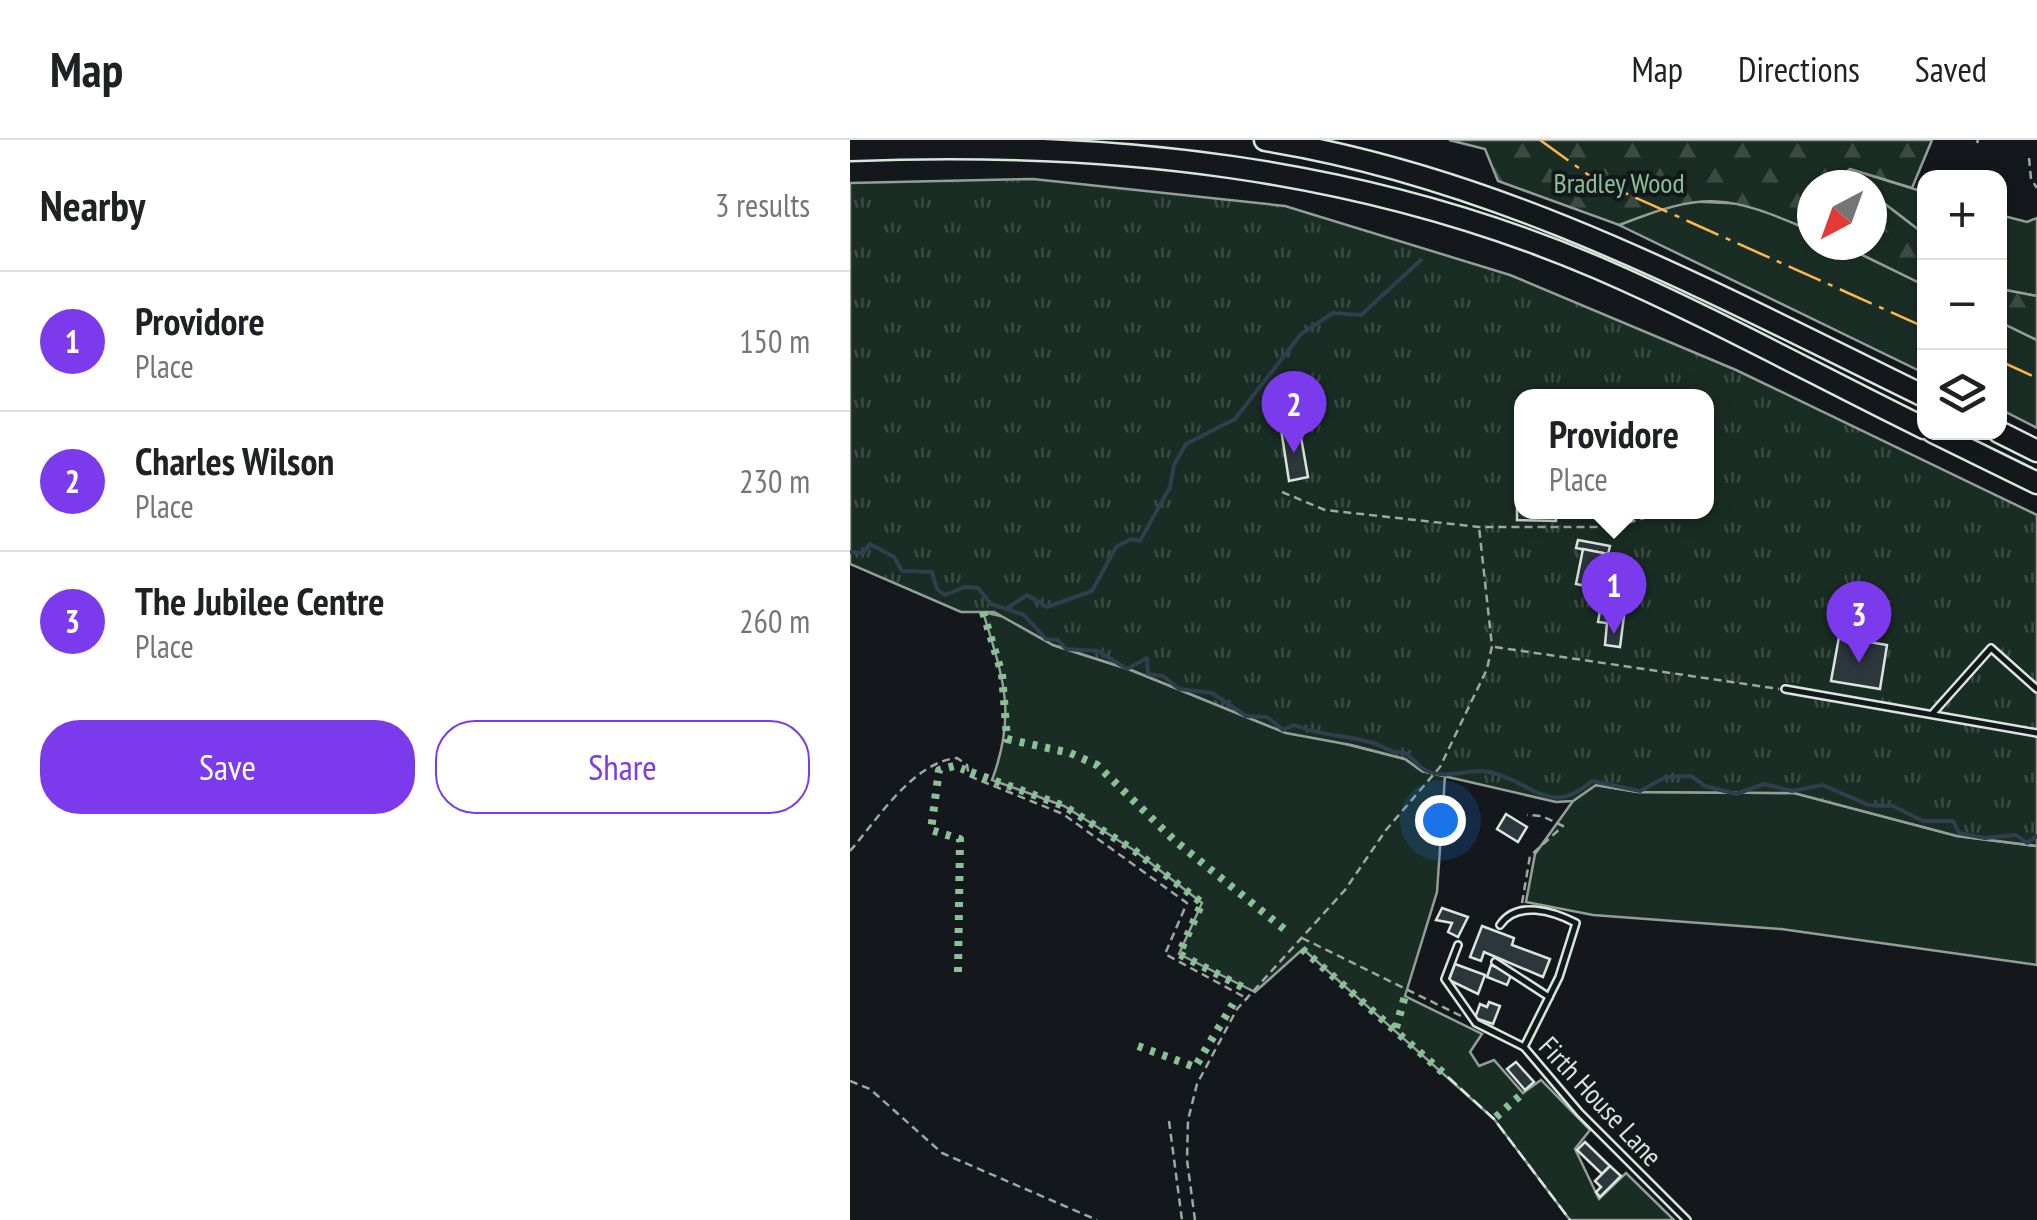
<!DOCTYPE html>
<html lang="en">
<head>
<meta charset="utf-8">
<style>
	:root { --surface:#fff; --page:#f2f2f2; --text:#202124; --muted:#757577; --line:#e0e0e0; --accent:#7c3aed }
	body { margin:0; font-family:"PT Sans Narrow",sans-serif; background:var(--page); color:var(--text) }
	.controls { position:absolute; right:30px; top:30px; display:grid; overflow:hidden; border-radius:20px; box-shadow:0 2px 8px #0004 }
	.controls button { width:90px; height:90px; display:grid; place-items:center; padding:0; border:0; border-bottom:2px solid var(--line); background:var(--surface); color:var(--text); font:50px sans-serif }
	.compass { position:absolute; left:947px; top:30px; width:90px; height:90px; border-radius:50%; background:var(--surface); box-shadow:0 2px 8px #0004; rotate:221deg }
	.you { position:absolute; left:590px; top:680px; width:35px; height:35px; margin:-25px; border:8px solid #fff; border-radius:50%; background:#1a73e8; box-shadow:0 0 0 15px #1a73e833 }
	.badge { display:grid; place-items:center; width:65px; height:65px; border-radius:50%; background:var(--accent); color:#fff; font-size:32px; font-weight:700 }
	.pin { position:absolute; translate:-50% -82px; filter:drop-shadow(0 2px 5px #0008) }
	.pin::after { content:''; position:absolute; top:52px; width:35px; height:30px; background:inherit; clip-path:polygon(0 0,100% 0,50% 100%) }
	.popup { position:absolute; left:664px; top:249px; width:200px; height:130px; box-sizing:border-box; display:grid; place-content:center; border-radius:20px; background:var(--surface); filter:drop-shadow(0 2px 8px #0005); font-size:32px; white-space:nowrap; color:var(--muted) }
	.popup b { font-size:38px; color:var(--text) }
	.popup::after { content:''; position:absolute; left:50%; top:100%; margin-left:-20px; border:20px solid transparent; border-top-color:var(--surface) }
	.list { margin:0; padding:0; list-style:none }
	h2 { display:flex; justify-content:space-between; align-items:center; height:130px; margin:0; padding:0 40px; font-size:42px }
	h2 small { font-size:32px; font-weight:400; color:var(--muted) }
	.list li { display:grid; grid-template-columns:65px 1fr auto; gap:30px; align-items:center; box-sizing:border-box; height:140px; padding:0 40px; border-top:2px solid var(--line) }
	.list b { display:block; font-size:38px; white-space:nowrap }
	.list p { margin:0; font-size:32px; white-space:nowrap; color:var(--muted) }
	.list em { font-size:32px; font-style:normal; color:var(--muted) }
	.actions { display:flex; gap:20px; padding:30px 40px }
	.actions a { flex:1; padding:22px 0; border:2px solid var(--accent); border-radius:40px; text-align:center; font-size:35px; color:var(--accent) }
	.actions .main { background:var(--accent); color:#fff }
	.icon { flex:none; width:55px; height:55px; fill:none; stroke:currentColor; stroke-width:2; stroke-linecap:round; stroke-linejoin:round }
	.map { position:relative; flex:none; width:1187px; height:1080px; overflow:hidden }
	header { display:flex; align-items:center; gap:60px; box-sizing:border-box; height:140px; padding:0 50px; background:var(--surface); border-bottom:2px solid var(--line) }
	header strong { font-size:48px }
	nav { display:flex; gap:55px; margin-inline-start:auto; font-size:35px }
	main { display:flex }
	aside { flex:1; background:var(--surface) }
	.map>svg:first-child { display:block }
</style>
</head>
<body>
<header>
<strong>Map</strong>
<nav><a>Map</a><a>Directions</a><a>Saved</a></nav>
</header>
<main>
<aside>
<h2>Nearby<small>3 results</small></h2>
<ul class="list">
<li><span class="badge">1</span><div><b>Providore</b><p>Place</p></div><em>150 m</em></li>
<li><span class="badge">2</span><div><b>Charles Wilson</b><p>Place</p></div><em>230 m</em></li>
<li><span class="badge">3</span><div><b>The Jubilee Centre</b><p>Place</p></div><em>260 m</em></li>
</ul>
<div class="actions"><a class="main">Save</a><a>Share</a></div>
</aside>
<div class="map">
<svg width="1187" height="1080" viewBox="0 0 1187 1080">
	<defs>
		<pattern id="forest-firs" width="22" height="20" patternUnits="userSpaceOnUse" patternTransform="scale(2.5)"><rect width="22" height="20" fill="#1a2d24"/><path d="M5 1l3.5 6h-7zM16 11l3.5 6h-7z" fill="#3b4b43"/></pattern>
		<pattern id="park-tufts" width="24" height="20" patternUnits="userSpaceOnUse" patternTransform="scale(2.5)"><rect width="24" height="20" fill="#1a2d24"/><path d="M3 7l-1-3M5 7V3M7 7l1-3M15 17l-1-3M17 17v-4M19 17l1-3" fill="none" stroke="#3b4b43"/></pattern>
	</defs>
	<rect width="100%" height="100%" fill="#14181c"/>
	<g fill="#1a2d24" stroke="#939e99" stroke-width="2.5">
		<polygon points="1000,29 1074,52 1074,94 1022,54 1022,45 1008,45 993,34"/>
		<polygon points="833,61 899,64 962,91 962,105 992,105 1074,145 1074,233 769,85"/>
		<polygon points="1150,75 1177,82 1187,78 1187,156 1150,149"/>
		<polygon points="1150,182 1187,200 1187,288 1150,269"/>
		<path d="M133 472 164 479 203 505 281 530 436 593 448 592 555 619 572 631 595 636 587 752 555 856 632 894 620 912 629 926 644 920 673 953 691 940 740 990 725 1009 749 1059 776 1033 824 1080H720L644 979 453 809 405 852 329 814 352 763 285 711 214 666 142 640C167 573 153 538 133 472Z"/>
		<polygon points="745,645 788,652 944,653 1107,696 1187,706 1187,825 931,789 743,775 676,762 685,714 723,661"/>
	</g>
	<g fill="url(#forest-firs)" stroke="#939e99" stroke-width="2.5">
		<path d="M599 0H1082L1062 48 1000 29 993 35 1008 45H962V91C876 54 856 51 769 85L648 41 635 9Z"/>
		<polygon points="1022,54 1074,94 1074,145 992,105 1022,105"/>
		<polygon points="1150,149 1187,156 1187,200 1150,182"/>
	</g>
	<path fill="url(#park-tufts)" stroke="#939e99" stroke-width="2.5" fill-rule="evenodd" d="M183 39 435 66 660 135 886 230 1187 375V706L1107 696 944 653 788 652 746 645 723 661 706 662 572 631 555 619 501 605 436 593 281 530 203 505 144 472H111L0 424V43ZM672 256H856V372H672Z"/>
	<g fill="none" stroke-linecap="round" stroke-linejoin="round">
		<g stroke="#2f3f4d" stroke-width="4">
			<path d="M0 412 13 413 20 404 44 417 52 431 82 432 87 449 95 455 115 447 128 448 141 464 174 475 196 499 208 500 216 509 248 511 277 529 297 518 298 534 313 536 329 549 362 553 396 576 417 577 433 590 444 585C471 596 496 595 523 603 534 606 541 614 553 612 563 616 566 626 577 631 599 640 617 628 639 632 683 641 699 679 742 641L790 651 816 637 841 636 855 646 886 654 914 644 942 651 973 645 1018 665 1043 666 1073 681H1103L1109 693 1135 698 1166 695 1177 703 1187 696"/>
			<polyline points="156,469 177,455 197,467 242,451 266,407 281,399 290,401 320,347 324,325 336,304 385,279 451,194 483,173 511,175 571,120"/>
		</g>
	</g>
	<g fill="#2c363c" stroke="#d8e6dc" stroke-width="2.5">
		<polygon points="449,286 458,337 439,341 431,289"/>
		<polygon points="667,366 672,372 706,372 706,381 667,380"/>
		<polygon points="728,400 760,406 758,414 726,408"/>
		<polygon points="733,409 753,413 746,448 726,444"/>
		<polygon points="751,465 775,468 770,507 755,505 757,483 748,482"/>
		<polygon points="989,497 1037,505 1030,549 981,541"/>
		<polygon points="656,674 677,687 668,702 647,689"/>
		<polygon points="592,768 618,777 608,797 598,792 602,783 586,780"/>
		<polygon points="632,786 664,798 662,805 700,819 693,837 634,812 631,821 620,817"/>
		<polygon points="605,824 635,835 628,854 599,840"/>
		<polygon points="641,825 662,833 657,845 637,837"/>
		<polygon points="639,862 650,866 643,884 625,878 630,864 637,867"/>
		<polygon points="666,922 684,942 675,950 657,929"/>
		<polygon points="735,1002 760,1026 752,1034 727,1010"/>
		<polygon points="760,1026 771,1036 750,1057 746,1052 751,1047 745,1041"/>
	</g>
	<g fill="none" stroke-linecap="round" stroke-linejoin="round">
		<g stroke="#d8e6dc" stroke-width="10">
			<g id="service">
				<polyline points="935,549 1187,593"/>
				<polyline points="1083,573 1141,508 1187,549"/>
				<path d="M650 785C667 760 703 771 726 783L709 837 674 907"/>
				<polyline points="608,805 595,839 626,883 674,907 730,973 837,1080"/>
				<polyline points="645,822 699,857"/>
			</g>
		</g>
		<g stroke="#d8e6dc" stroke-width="25">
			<g id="motorway">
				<path d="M415 0C652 38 861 152 1074 256"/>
				<path d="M0 10C257 0 509 26 748 128 859 176 966 235 1074 288"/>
				<polyline points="1083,292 1187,343"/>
				<polyline points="1149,292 1187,311"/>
			</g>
		</g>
		<g stroke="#9da8a2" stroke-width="2.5" stroke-dasharray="8 5" stroke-linecap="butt">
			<polyline points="1127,3 1128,0"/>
			<polyline points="1179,18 1181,39 1187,48"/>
			<polyline points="432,352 475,370 629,387 764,387 814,372"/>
			<polyline points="645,507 929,549"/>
			<path d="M0 711C27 680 63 622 107 618L117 625 119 636 213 674 337 763 315 814 398 859"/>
			<polyline points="672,763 680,716 713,686 692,676 677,675"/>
			<polyline points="452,798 611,876"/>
			<polyline points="0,941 20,949 92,1013 247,1080"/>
			<polyline points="319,981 332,1080"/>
			<polyline points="345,1080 337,1020 338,980 347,944 387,869 495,750 536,690 590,627 637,529 642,506 629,387"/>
		</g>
		<use href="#service" stroke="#14181c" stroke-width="5"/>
		<use href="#motorway" stroke="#14181c" stroke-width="20"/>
		<g stroke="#8ac095" stroke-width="8" stroke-dasharray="5 8" stroke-linecap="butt">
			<polyline points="133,472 152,534 157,599 220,613 247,625 324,700 439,793"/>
			<polyline points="121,632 214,666 285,711 352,763 329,814 396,849"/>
			<polyline points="452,809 598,937"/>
			<polyline points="108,832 110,699 81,690 89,630 104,626 115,630"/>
			<polyline points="546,888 555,856"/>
			<polyline points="288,906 345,927 383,864"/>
			<polyline points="646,977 673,953"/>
		</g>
		<polyline stroke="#d8e6dc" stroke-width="2.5" stroke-dasharray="12 5" stroke-linecap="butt" points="598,937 644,979 720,1080"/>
		<g stroke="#ffb74d" stroke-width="2.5" stroke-dasharray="35 8 5 8" stroke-linecap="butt">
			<polyline points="690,0 744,39 1074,187"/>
			<polyline points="1150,221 1187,238"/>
		</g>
	</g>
	<g text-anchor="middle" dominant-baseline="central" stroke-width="8" stroke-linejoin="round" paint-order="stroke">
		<g font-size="28" fill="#8ac095" stroke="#14181c">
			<text x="769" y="42">Bradley Wood</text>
		</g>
		<g font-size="28" fill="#d8e6dc" stroke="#14181c">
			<text transform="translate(751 961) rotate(47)">Firth House Lane</text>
		</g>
	</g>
</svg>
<div class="controls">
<button>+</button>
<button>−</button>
<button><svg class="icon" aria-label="layers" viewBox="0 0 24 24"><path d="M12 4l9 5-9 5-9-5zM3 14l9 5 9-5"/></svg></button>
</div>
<svg class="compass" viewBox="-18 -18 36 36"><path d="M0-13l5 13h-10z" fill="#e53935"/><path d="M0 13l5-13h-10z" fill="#757577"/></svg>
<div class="you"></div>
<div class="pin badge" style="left:764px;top:494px">1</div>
<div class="popup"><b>Providore</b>Place</div>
<div class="pin badge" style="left:444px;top:313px">2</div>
<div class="pin badge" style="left:1009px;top:523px">3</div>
</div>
</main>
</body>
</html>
